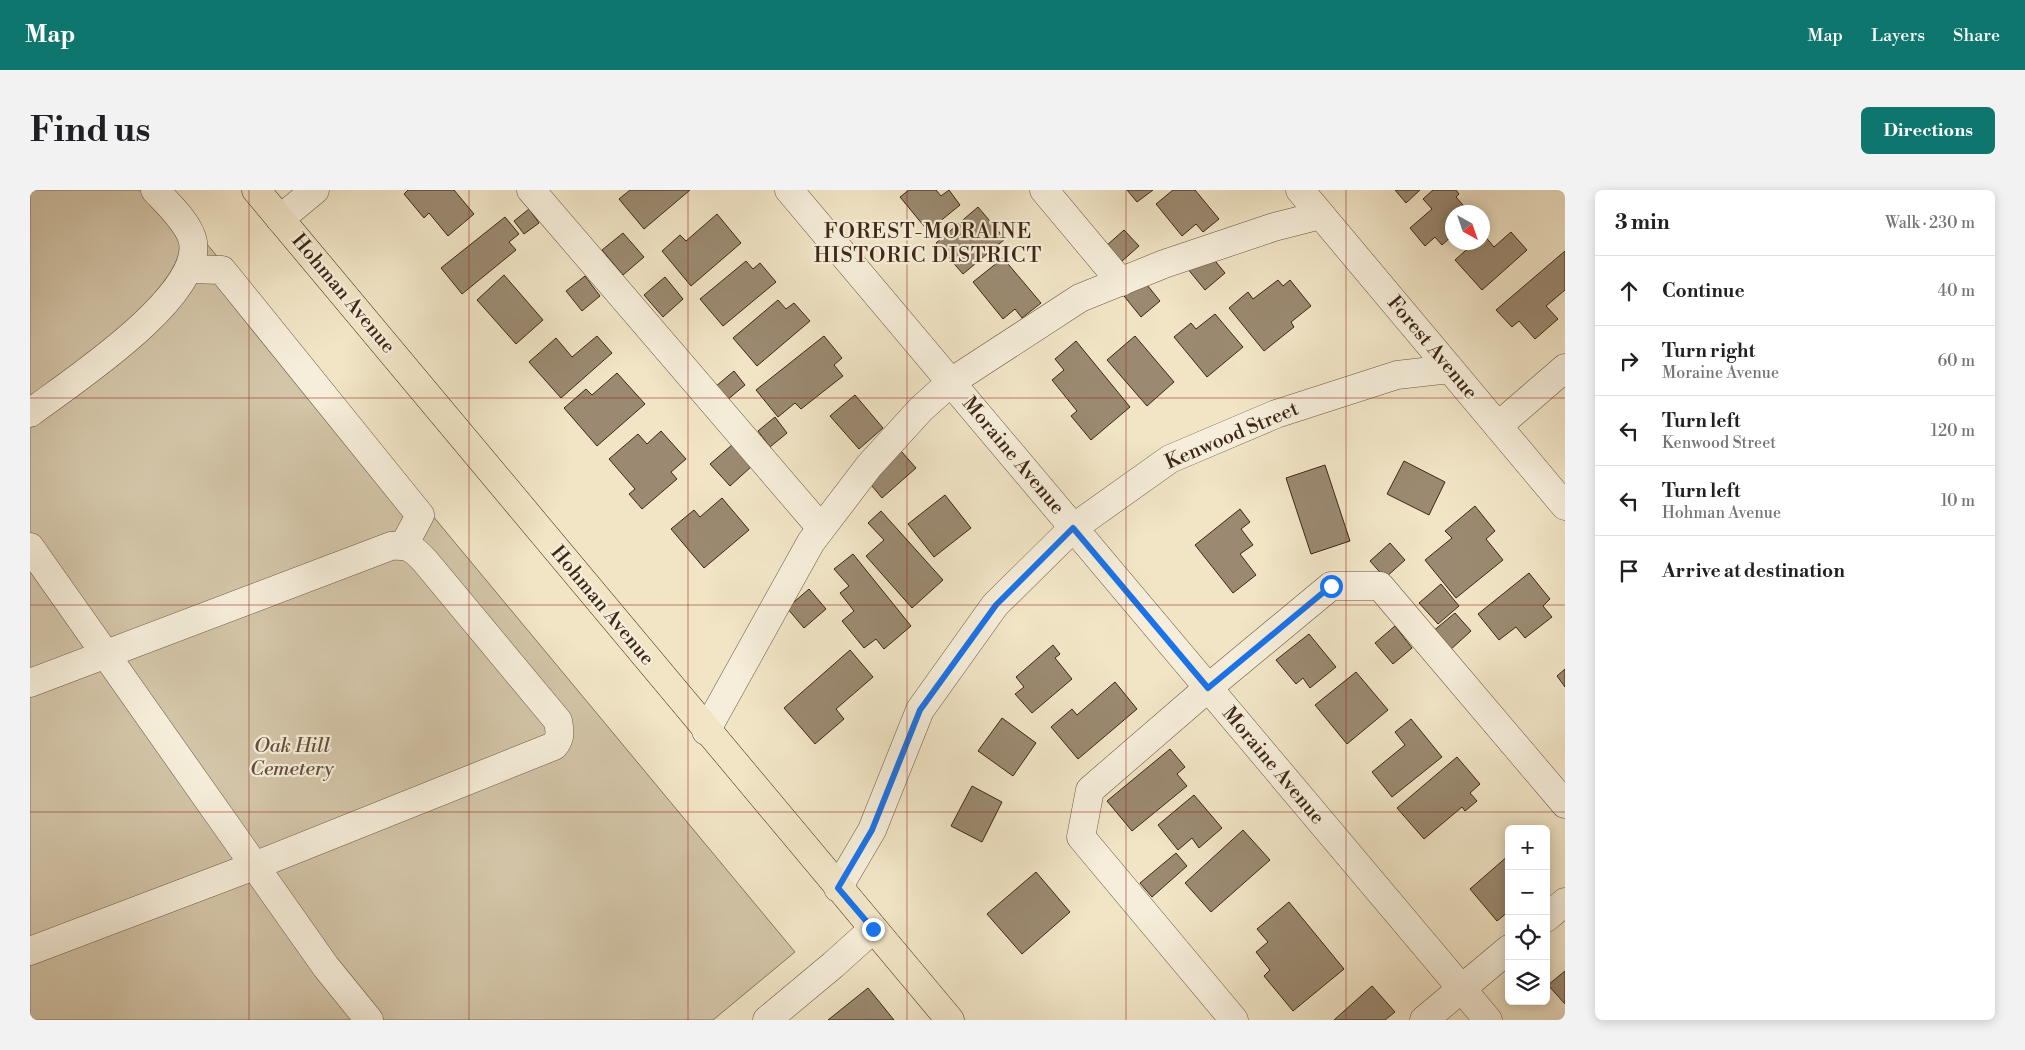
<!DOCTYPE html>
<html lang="en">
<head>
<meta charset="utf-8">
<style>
	:root { --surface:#fff; --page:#f2f2f2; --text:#202124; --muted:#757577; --line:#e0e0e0; --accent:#0f766e }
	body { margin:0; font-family:"Libre Bodoni",serif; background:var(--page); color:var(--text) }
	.controls { position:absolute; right:15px; bottom:15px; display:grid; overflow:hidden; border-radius:8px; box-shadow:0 2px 12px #0003 }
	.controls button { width:45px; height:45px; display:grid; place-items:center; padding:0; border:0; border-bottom:1px solid var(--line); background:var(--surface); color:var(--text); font:25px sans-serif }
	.compass { position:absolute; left:1415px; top:15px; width:45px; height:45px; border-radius:50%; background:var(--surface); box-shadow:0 2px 12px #0003; rotate:140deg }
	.stop { position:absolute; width:15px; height:15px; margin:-11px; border:4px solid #1a73e8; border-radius:50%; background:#fff }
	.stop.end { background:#1a73e8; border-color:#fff; box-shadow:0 1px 5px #0008 }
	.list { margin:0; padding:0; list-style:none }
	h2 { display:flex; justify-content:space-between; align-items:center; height:65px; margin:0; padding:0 20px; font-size:21px }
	h2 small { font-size:16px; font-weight:400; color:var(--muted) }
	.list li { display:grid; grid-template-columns:32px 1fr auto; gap:15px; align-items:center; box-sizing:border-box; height:70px; padding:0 20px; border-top:1px solid var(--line) }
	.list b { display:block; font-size:19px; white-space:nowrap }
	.list p { margin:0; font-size:16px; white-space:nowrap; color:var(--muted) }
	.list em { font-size:16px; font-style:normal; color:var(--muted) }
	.icon { flex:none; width:28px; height:28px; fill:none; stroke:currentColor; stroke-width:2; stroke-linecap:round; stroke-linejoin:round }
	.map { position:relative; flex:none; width:1535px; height:830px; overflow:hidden; border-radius:8px }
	header { display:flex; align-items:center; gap:30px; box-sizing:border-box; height:70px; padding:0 25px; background:var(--accent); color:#fff }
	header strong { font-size:24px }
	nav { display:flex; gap:28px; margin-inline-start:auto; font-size:18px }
	.intro { display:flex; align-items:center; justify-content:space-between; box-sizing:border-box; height:120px; padding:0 30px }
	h1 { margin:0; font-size:35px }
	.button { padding:12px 22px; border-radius:8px; background:var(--accent); color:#fff; font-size:18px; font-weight:700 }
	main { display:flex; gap:30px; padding:0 30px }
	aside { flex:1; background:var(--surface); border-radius:8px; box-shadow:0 2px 12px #0003 }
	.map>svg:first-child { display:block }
</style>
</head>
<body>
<header>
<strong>Map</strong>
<nav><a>Map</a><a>Layers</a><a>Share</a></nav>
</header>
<div class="intro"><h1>Find us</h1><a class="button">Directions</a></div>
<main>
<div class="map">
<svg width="1535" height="830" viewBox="0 0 1535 830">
	<rect width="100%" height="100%" fill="#f1e5c6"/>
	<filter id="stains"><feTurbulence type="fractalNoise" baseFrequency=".004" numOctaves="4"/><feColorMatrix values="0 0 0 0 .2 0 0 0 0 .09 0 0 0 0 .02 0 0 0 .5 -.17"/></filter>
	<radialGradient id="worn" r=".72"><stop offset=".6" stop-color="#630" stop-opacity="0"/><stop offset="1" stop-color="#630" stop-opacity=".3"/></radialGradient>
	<polygon fill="#d3c5a8" stroke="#88765e" points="0,0 132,0 765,762 683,830 0,830"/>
	<g fill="#9b8a71" stroke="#3e2715">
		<polygon points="378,0 424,0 444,24 418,46 399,23 394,28 374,4"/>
		<polygon points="600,0 660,0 614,39 589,9"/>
		<polygon points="879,0 906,0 911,6 919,0 930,15 898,41 870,7"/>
		<polygon points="1097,0 1123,0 1107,12"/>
		<polygon points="1143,0 1165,0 1189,29 1173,42 1166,34 1152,46 1126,14"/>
		<polygon points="1365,0 1390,0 1376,13"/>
		<polygon points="1403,0 1426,0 1429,4 1426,7 1439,22 1422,22 1422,46 1412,55 1405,47 1395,56 1380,38 1402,19 1393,9"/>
		<polygon points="948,17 975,49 933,84 906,53"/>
		<polygon points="499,19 509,33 494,44 484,31"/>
		<polygon points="687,24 711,53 661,96 632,61 650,45 656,51"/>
		<polygon points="475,27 489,44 479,52 486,60 432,104 411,78"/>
		<polygon points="1094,40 1109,56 1091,72 1076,56"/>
		<polygon points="1481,42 1497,60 1452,100 1425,70 1445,52 1452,52 1454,45 1464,57"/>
		<polygon points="593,43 614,67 593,85 572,60"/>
		<polygon points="1177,61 1195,83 1175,100 1157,78"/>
		<polygon points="1535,61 1535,100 1516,116 1528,129 1505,149 1489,131 1482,137 1466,120"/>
		<polygon points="973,68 1011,113 992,128 985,119 973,129 943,92"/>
		<polygon points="716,71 723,79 730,73 746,92 693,136 670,109"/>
		<polygon points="474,85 513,130 486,154 447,110"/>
		<polygon points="555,86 570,106 552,121 536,101"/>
		<polygon points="635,87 653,109 633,127 614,105"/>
		<polygon points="1113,90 1130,111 1111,127 1094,106"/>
		<polygon points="1248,90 1253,96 1260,90 1281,116 1261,132 1264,137 1234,161 1199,118 1218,102 1223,109"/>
		<polygon points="748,110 756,119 764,113 780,131 727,176 703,148"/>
		<polygon points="1185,124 1213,157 1177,187 1144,147 1161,133 1166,139"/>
		<polygon points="567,146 582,163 531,208 499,172 526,148 542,167"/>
		<polygon points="794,146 812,168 804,175 813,186 771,219 765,213 748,227 726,200"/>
		<polygon points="1105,146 1144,192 1117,216 1077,170"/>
		<polygon points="1046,151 1100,217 1061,250 1041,226 1047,221 1022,190 1034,180 1025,169"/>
		<polygon points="704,181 715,195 696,211 685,197"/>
		<polygon points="587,183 615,214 567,256 534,218 556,199 562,205"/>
		<polygon points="825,205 853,238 829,259 800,226"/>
		<polygon points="745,227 757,243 740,257 728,241"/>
		<polygon points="631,241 656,269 641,282 647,289 612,319 599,304 605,299 579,269 608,244 617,254"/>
		<polygon points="702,255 722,276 700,296 680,274"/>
		<polygon points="871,261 886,278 852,308 837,290"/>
		<polygon points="1374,271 1415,292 1399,325 1357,304"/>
		<polygon points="1295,275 1320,351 1281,364 1256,288"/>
		<polygon points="915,305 941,338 904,367 878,334"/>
		<polygon points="692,308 719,340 674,378 641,339 664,320 670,327"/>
		<polygon points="1445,316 1465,341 1456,349 1473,370 1426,408 1395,370 1422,348 1415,341"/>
		<polygon points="1210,319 1220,332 1211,339 1223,355 1210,364 1226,385 1203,403 1165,355"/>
		<polygon points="851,321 913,390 882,418 836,366 854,350 838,333"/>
		<polygon points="1360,353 1375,370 1355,388 1340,371"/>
		<polygon points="823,364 881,436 854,459 846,449 834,458 812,431 824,421 810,403 819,396 804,379"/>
		<polygon points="1499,383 1520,409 1513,416 1522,427 1495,448 1486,437 1469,450 1448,424"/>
		<polygon points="1411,394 1429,416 1408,434 1389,413"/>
		<polygon points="779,399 796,419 774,438 757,418"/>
		<polygon points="1425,423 1441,441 1419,461 1402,442"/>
		<polygon points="1365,436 1382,458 1363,474 1345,453"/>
		<polygon points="1279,444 1306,477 1280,498 1273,488 1266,494 1246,470"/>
		<polygon points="1023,455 1030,464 1025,468 1042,489 1002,523 985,504 994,497 986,487"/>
		<polygon points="820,460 843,487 806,519 814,529 785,554 754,518"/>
		<polygon points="1535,479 1535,497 1527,486"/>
		<polygon points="1326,482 1358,520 1317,554 1285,515"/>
		<polygon points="1085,492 1107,519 1048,569 1021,537 1042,519 1047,525"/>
		<polygon points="972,528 1006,553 983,586 948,561"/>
		<polygon points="1381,529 1412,567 1362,607 1342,582 1375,555 1365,542"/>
		<polygon points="1140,559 1155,577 1147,584 1157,596 1102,641 1077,611"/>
		<polygon points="1427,567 1450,594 1440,603 1447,611 1435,621 1432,617 1394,649 1367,618"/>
		<polygon points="942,596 972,612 952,652 921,636"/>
		<polygon points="1164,605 1192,638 1169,658 1162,648 1148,660 1128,635"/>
		<polygon points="1213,640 1240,670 1181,722 1155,693"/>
		<polygon points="1146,663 1157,676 1122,707 1110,693"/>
		<polygon points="1479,665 1479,721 1467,731 1440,699"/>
		<polygon points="1006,682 1040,722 992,764 957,724"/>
		<polygon points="1259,712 1314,779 1263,821 1234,786 1240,780 1226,762 1238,752 1227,739"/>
		<polygon points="1535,781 1535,814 1518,795"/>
		<polygon points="1342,796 1365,822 1355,830 1304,830"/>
		<polygon points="838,798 864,830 798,830"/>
	</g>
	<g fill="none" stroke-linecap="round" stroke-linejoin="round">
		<g stroke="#6b5641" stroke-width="29">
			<g id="minor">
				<polyline points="501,0 791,338"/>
				<polyline points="759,0 1458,830"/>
				<polyline points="1014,0 1091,92"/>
				<polyline points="1270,0 1535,316"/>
				<polyline points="250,29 285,0"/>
				<polyline points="160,79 192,80 390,325 374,355"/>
				<path d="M0 223C40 193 172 107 163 52 160 34 137 13 125 0"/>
				<polyline points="1468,236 1535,178"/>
				<polyline points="0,357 296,777 339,830"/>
				<path d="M0 493 361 356C379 355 383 358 395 371L528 531C530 542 531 548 524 556L224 676 0 761"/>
				<polyline points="676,541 781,352 839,276 891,219 921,192 1050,108 1134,74 1244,37 1291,25"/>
				<polyline points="808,698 842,640 890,520 965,415 1043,338 1140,269 1246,224 1367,185 1420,179"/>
				<polyline points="1516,728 1535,712"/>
				<polyline points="737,830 803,775 843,739"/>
				<polyline points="1204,830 1051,647 1060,600 1178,498 1301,396 1350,396 1535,614"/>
				<polyline points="1394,830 1479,759"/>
			</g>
		</g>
		<g stroke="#3e2715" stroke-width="29">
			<polyline id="major" points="226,0 920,830"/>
		</g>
		<use href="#minor" stroke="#f6eeda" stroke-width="28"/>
		<use href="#major" stroke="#f1e5c6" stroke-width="28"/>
	</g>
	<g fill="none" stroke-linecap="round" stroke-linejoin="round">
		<polyline stroke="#1a73e8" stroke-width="6" points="843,739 808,698 842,640 890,520 966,415 1043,338 1178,498 1301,396"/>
	</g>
	<path fill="none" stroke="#8f2418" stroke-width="1" stroke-opacity="0.55" d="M219 0V830M439 0V830M658 0V830M877 0V830M1096 0V830M1316 0V830M0 208H1535M0 415H1535M0 622H1535"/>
	<g text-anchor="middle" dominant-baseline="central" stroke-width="4.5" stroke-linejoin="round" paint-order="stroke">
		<g font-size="20" fill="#3e2715" stroke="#f6eeda">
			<text transform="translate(313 104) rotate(50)">Hohman Avenue</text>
			<text transform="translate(1402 158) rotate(50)">Forest Avenue</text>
			<text transform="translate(1202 246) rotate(-23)">Kenwood Street</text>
			<text transform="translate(983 266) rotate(50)">Moraine Avenue</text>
			<text transform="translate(572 416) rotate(50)">Hohman Avenue</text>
			<text transform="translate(1243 576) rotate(50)">Moraine Avenue</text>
		</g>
		<g font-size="20" font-style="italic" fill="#634e3a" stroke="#f6eeda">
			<text x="262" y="556">Oak Hill<tspan x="262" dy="23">Cemetery</tspan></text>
		</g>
		<g font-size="21" letter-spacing="1" fill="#3e2715" stroke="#f6eeda">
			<text x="898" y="42">FOREST-MORAINE<tspan x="898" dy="24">HISTORIC DISTRICT</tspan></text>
		</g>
	</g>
	<rect width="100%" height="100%" filter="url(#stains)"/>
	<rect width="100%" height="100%" fill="url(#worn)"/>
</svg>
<div class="controls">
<button>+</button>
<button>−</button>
<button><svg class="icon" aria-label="locate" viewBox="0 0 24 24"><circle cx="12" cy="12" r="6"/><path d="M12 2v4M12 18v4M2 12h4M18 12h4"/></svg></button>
<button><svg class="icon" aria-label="layers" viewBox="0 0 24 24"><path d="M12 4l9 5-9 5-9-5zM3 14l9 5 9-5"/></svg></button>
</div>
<svg class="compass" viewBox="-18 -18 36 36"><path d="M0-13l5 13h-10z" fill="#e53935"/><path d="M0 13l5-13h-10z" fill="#757577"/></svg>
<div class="stop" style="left:1301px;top:396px"></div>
<div class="stop end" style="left:843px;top:739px"></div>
</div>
<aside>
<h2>3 min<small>Walk · 230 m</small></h2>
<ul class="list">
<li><svg class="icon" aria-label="ahead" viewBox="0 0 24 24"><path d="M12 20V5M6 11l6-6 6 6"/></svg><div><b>Continue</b></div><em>40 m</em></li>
<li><svg class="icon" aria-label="right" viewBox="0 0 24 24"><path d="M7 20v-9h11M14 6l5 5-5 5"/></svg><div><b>Turn right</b><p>Moraine Avenue</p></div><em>60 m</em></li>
<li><svg class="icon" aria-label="left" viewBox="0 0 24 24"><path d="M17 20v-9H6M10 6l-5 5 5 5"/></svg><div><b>Turn left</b><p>Kenwood Street</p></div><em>120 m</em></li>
<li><svg class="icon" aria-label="left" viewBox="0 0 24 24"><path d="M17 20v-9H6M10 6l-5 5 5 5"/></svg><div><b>Turn left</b><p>Hohman Avenue</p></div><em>10 m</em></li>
<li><svg class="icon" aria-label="arrive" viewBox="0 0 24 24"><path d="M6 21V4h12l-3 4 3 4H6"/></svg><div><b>Arrive at destination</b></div></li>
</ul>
</aside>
</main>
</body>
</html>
